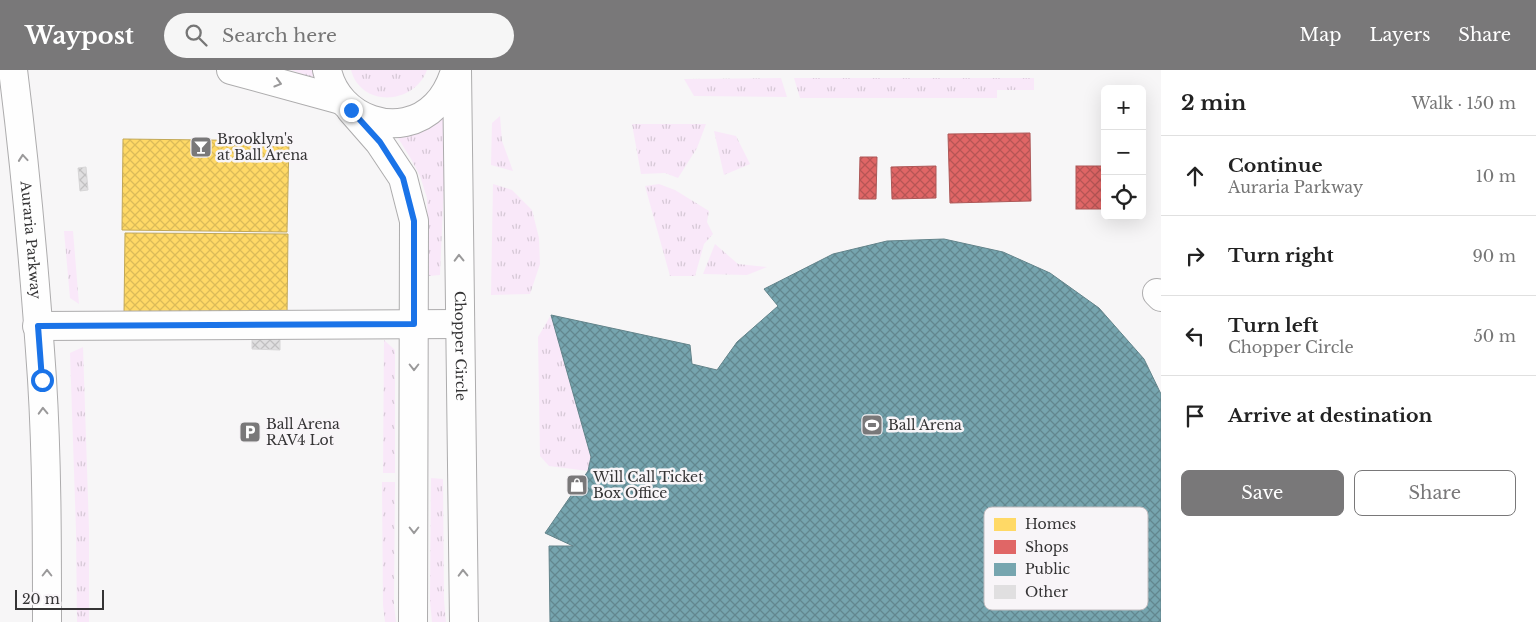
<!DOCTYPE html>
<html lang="en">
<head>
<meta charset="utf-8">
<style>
	:root { --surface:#fff; --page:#f6f6f6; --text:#222; --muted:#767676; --line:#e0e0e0; --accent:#797879 }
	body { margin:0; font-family:"Libre Baskerville",serif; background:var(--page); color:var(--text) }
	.controls { position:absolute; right:15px; top:15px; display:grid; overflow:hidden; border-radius:8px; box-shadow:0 5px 20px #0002 }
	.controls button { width:45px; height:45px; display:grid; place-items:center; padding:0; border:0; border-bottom:1px solid var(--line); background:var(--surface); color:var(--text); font:25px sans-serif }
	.scale { position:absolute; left:15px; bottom:12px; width:89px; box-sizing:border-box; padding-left:5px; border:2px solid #353435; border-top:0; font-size:14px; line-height:18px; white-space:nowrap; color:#353435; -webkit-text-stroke:4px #f8f5f8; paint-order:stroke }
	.stop { position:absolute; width:15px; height:15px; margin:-11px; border:4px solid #1a73e8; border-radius:50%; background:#fff }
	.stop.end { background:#1a73e8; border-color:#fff; box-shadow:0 1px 5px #0008 }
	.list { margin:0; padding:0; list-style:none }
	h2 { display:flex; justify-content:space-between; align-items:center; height:65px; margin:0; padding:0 20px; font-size:21px }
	h2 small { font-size:16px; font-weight:400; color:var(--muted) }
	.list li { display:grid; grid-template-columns:32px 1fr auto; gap:15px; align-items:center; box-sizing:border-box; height:80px; padding:0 20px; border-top:1px solid var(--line) }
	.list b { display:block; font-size:19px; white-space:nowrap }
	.list p { margin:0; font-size:16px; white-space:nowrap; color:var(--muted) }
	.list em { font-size:16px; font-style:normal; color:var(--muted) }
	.actions { display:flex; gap:10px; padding:15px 20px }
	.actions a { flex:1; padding:11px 0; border:1px solid var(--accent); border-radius:8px; text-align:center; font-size:18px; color:var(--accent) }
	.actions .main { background:var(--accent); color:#fff }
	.icon { flex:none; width:28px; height:28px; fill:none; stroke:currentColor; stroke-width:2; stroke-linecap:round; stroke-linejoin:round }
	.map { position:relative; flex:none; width:1161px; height:552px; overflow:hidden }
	header { display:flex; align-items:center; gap:30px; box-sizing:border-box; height:70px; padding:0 25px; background:var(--accent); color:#fff }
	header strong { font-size:24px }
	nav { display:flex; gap:28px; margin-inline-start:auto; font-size:18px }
	.search { width:350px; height:45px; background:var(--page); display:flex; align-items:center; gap:12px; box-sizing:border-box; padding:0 18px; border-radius:28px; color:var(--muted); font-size:19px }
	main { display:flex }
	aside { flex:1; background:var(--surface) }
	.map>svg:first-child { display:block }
</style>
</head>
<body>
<header>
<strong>Waypost</strong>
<div class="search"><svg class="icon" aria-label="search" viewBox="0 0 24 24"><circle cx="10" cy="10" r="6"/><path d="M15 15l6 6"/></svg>Search here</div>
<nav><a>Map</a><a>Layers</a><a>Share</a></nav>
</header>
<main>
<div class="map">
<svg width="1161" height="552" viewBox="0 0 1161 552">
	<defs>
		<pattern id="grass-tufts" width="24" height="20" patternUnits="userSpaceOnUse" patternTransform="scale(1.25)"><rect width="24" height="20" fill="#f9e8f9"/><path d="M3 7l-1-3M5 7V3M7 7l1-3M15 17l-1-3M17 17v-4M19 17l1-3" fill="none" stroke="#d6c8d6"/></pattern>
		<pattern id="homes-cross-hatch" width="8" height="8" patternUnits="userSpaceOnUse" patternTransform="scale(1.25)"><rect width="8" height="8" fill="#ffd966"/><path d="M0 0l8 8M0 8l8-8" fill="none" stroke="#dbbb59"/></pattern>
		<pattern id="shops-cross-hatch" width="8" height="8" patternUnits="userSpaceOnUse" patternTransform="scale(1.25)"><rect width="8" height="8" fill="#e06666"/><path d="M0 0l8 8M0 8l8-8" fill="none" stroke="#b65555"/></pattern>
		<pattern id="public-cross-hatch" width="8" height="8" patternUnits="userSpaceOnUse" patternTransform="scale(1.25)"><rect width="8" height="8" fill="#76a5af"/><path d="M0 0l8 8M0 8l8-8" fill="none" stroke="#62878f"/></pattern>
		<pattern id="building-cross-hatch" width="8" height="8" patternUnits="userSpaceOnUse" patternTransform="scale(1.25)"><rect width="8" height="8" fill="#e0dfe0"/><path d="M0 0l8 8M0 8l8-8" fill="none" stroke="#c1c0c1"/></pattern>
	</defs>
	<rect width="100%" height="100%" fill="#f7f6f7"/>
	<g fill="url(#grass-tufts)">
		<polygon points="291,0 318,0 316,6 310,7"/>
		<path d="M351 0H427C414 35 361 38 351 0Z"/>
		<polygon points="781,8 787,27 694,26 684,9"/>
		<polygon points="794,8 1034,8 1034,20 997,20 997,28 800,28"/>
		<polygon points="438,44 444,50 444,113 440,205 429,206 427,128 420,106 411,89 398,68 400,62"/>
		<polygon points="500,46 502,71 513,101 491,95 492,53"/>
		<polygon points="632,54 706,54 697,78 678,108 665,103 641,104"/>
		<polygon points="714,61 736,66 750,94 724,105"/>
		<polygon points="493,114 512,120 532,140 539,168 540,194 530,224 491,225"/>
		<polygon points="659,114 675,120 709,141 707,152 713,164 704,174 695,206 670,206 645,116"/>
		<polygon points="64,161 73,161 79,234 70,228"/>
		<polygon points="715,174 738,194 767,197 747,205 703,204"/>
		<polygon points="551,245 591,387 588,401 549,396 540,386 538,267"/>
		<polygon points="384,270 395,280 395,403 383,403"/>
		<polygon points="83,277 89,459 89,552 77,552 76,460 70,283"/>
		<polygon points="431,408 443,409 444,530 446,552 432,552 430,531"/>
		<polygon points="382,412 395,412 394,535 396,552 385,552 383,535"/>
	</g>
	<g fill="url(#homes-cross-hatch)" stroke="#c2a857">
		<polygon points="123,69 289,71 287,162 122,160"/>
		<polygon points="125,163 288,164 287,246 124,244"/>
	</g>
	<g fill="url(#shops-cross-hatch)" stroke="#ad5757">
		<polygon points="1030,63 1031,131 950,133 948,64"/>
		<polygon points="860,87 877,87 876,129 859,129"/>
		<polygon points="936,96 936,128 892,129 891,97"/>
		<rect x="1076" y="96" width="28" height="43"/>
	</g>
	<polygon fill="url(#public-cross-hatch)" stroke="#62838a" points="944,169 1003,182 1050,203 1099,238 1144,289 1161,324 1161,552 550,552 549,476 573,476 545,463 588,401 591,387 551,245 690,275 692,294 717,300 737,272 778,236 764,219 833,184 887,171"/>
	<g fill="url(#building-cross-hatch)" stroke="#d7d6d7">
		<polygon points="86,97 88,120 80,121 78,98"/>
		<polygon points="252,265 280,266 280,280 252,279"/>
	</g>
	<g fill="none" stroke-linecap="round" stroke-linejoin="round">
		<g stroke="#adacad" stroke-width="30">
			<g id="minor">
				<polyline points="231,0 341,30"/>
				<path d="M327 0C337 49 400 72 436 35 446 25 451 14 455 1"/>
				<path id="s1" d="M457 0 464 552"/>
				<polyline points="351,40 379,72 403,108 414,151 413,552"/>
				<polyline points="1157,223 1161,227"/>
				<polyline points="37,256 460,254"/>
			</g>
		</g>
		<g stroke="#adacad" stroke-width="30">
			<g id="major">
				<path id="s2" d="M13 0C26 103 35 206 42 309 47 390 47 471 47 552"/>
			</g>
		</g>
		<use href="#minor" stroke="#fefefe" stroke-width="28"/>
		<use href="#major" stroke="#fefefe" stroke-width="28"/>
	</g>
	<defs><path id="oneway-chevron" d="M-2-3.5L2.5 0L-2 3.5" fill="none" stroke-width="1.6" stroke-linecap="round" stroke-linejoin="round" transform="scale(1.25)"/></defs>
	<g stroke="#9a999a">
		<use href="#oneway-chevron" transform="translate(278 13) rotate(16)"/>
		<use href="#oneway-chevron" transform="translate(23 88) rotate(-95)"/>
		<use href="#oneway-chevron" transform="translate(459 188) rotate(-91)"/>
		<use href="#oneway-chevron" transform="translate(414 297) rotate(90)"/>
		<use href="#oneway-chevron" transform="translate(43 341) rotate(-92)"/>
		<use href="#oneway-chevron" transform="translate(414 460) rotate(90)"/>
		<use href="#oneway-chevron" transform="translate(47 503) rotate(-90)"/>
		<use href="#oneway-chevron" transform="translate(463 503) rotate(-91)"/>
	</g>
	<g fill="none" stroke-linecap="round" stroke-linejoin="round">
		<polyline stroke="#1a73e8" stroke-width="6" points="42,310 38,256 414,254 414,151 403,108 380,72 351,40"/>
	</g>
	<defs>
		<g id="bar-square" transform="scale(1.125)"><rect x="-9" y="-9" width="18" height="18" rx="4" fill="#797879" stroke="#f8f5f8"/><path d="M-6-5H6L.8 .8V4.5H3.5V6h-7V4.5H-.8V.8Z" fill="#fff"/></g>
		<g id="stadium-square" transform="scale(1.125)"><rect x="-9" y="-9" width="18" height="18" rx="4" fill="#797879" stroke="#f8f5f8"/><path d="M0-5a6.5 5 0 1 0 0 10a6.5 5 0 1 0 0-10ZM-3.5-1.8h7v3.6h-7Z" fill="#fff"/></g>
		<g id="parking-square" transform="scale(1.125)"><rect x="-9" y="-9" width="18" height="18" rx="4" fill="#797879" stroke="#f8f5f8"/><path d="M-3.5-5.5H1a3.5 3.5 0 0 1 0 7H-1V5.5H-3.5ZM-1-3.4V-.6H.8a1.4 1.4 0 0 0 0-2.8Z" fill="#fff"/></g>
		<g id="shop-square" transform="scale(1.125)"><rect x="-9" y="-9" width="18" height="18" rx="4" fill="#797879" stroke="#f8f5f8"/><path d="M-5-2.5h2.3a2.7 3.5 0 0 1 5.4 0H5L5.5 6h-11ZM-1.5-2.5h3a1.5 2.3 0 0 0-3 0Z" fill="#fff"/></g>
	</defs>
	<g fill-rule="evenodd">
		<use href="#bar-square" x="201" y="77"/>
		<use href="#stadium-square" x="872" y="355"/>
		<use href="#parking-square" x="250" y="362"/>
		<use href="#shop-square" x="577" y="415"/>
	</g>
	<g text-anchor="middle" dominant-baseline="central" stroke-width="5" stroke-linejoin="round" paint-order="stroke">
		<g font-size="14" fill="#353435" stroke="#f8f5f8" text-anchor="start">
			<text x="217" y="69">Brooklyn's<tspan x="217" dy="16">at Ball Arena</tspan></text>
			<text x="266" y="354">Ball Arena<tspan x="266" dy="16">RAV4 Lot</tspan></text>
			<text x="888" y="355">Ball Arena</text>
			<text x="593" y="407">Will Call Ticket<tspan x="593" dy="16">Box Office</tspan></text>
		</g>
		<g font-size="14" fill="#353435" stroke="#f8f5f8">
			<text stroke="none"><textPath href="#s2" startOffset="171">Auraria Parkway</textPath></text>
			<text stroke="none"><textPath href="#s1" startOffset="276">Chopper Circle</textPath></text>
		</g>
	</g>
	<rect x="984" y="437" width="164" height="103" rx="8" fill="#f8f5f8" stroke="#bebbbe" stroke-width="1"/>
	<rect x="994" y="448" width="22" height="13" fill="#ffd966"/>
	<rect x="994" y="470" width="22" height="14" fill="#e06666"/>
	<rect x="994" y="493" width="22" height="13" fill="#76a5af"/>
	<rect x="994" y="515" width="22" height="14" fill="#e0dfe0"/>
	<g font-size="14" fill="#353435">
		<text x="1025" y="459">Homes</text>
		<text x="1025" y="482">Shops</text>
		<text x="1025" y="504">Public</text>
		<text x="1025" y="527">Other</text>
	</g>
</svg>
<div class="controls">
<button>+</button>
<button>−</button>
<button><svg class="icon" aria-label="locate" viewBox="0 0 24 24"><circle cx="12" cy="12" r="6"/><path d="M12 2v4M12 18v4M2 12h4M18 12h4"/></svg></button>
</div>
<div class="scale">20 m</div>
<div class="stop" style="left:42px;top:310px"></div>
<div class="stop end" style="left:351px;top:40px"></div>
</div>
<aside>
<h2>2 min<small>Walk · 150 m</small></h2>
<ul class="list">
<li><svg class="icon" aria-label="ahead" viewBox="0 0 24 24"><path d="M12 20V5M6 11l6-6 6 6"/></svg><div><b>Continue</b><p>Auraria Parkway</p></div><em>10 m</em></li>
<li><svg class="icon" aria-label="right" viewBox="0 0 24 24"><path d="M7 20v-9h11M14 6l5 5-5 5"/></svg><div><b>Turn right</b></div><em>90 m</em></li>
<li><svg class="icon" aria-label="left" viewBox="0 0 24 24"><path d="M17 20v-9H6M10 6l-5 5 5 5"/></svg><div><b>Turn left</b><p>Chopper Circle</p></div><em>50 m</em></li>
<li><svg class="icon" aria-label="arrive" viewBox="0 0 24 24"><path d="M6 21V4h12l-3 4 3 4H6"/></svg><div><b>Arrive at destination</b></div></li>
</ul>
<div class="actions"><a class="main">Save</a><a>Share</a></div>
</aside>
</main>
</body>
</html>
